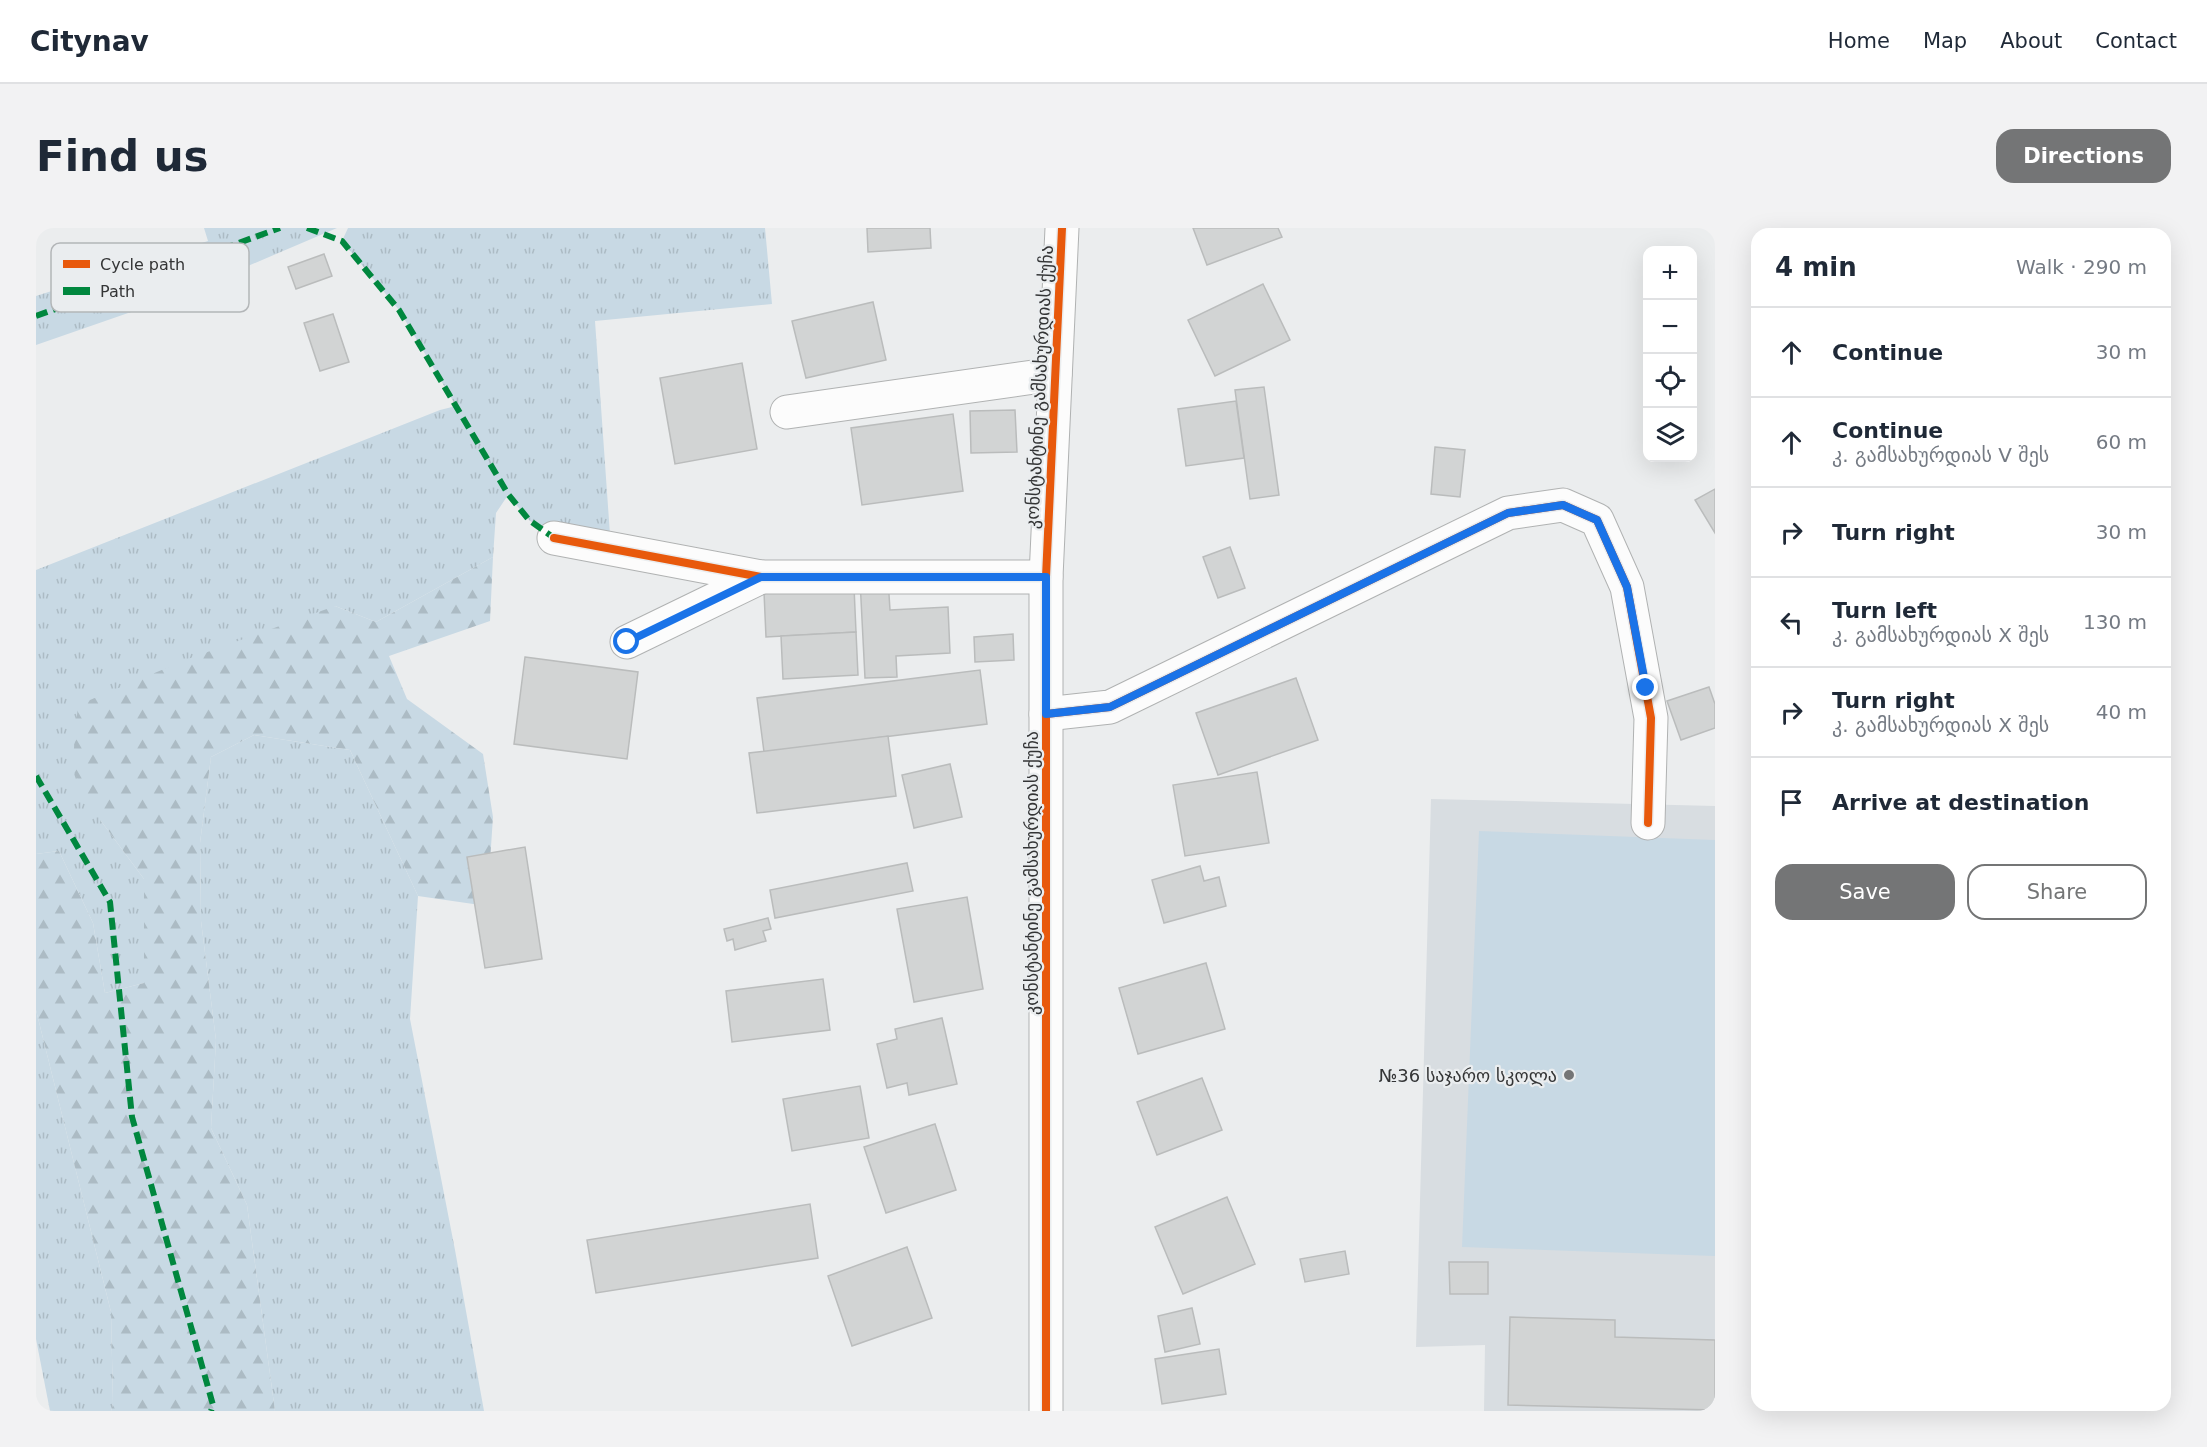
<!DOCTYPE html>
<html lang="en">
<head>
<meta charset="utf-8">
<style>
	:root { --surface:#fff; --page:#f2f2f3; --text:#1f2937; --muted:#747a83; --line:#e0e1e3; --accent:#747576 }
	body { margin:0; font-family:"DejaVu Sans","Noto Sans Georgian",sans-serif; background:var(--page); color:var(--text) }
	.controls { position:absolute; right:18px; top:18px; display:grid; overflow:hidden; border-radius:12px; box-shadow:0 6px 24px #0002 }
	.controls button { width:54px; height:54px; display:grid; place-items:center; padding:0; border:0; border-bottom:2px solid var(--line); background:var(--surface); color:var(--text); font:30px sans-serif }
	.stop { position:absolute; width:18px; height:18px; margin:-14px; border:4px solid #1a73e8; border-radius:50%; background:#fff }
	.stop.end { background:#1a73e8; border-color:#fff; box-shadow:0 2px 6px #0008 }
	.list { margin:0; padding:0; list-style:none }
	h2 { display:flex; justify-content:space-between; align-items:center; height:78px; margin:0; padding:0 24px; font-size:26px }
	h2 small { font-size:20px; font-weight:400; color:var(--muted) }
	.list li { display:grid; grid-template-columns:39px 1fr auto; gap:18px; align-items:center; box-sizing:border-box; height:90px; padding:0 24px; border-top:2px solid var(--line) }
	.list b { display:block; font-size:22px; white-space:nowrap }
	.list p { margin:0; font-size:20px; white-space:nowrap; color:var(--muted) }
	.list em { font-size:20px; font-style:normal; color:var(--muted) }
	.actions { display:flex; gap:12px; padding:18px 24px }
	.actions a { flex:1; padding:14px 0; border:2px solid var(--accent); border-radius:18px; text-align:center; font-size:21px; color:var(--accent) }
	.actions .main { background:var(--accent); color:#fff }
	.icon { flex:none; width:33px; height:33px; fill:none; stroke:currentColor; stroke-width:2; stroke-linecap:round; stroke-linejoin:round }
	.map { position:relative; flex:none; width:1679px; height:1183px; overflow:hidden; border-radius:18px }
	header { display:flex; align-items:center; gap:36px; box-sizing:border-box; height:84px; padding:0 30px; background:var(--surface); border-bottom:2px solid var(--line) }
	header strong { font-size:28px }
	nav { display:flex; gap:33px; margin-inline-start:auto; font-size:21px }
	.intro { display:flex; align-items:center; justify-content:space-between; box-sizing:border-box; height:144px; padding:0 36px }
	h1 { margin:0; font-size:42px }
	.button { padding:15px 27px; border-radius:18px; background:var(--accent); color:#fff; font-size:21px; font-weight:700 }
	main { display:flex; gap:36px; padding:0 36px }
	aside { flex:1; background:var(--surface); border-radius:18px; box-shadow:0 6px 24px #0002 }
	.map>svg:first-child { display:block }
</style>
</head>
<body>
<header>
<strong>Citynav</strong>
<nav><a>Home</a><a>Map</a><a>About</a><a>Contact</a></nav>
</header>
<div class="intro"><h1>Find us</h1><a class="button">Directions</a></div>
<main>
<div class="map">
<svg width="1679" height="1183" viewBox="0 0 1679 1183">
	<defs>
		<pattern id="grass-tufts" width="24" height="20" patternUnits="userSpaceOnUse" patternTransform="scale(1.5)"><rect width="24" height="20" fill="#c8d9e4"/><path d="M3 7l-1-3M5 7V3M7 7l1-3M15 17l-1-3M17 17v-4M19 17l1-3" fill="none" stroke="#acbbc4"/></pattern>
		<pattern id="forest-firs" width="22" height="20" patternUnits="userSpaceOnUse" patternTransform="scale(1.5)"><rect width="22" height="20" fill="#c8d9e4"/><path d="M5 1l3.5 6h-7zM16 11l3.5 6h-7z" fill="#acbbc4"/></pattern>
	</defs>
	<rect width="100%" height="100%" fill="#ebedee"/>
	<polygon fill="#d8dde1" points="1395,571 1679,578 1679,1183 1448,1183 1449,1117 1380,1119"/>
	<g fill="url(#grass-tufts)">
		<polygon points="168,0 301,0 144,67 0,117 0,68 172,13"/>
		<polygon points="312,0 729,0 736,76 559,93 575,321 518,310 493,292 472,267 460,285 457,329 340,394 299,378 65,593 108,651 108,755 69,765 57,695 23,623 0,626 0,342 404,182 420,178 363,82 306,13"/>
		<polygon points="218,507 314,522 382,668 374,791 419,1022 448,1183 239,1183 211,977 175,900 180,812 165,693 164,615 175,529"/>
		<polygon points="0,782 75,1084 77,1176 75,1183 14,1183 0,1111"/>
	</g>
	<polygon fill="url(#forest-firs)" points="457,329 454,393 353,428 371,471 447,526 457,589 451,678 382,668 314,522 218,507 175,529 164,615 165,693 180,812 175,900 211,977 239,1183 75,1183 77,1176 75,1084 0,782 0,626 23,623 57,695 69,765 108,755 108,651 65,593 36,541 42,477 152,431 299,378 340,394"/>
	<polygon fill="#c8d9e4" points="1443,603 1679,612 1679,1028 1426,1019"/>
	<g fill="#d2d4d4" stroke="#babcbc" stroke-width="1.5">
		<polygon points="831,0 894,0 895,20 832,24"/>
		<polygon points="1157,0 1242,0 1246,9 1171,37"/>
		<polygon points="288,26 296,48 260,61 252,39"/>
		<polygon points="1227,56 1254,112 1179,148 1152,92"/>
		<polygon points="837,74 850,132 770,150 756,93"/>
		<polygon points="297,86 313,134 284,143 268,95"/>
		<polygon points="706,135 721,221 639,236 624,150"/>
		<polygon points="1228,159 1243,267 1214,271 1199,162"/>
		<polygon points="1200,173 1208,230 1150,238 1142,181"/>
		<polygon points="979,182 981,224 935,225 934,183"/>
		<polygon points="917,186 927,263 826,277 815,200"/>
		<polygon points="1399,219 1429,222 1424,269 1395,266"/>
		<polygon points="1679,261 1679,305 1659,272"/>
		<polygon points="1194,319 1209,360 1182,370 1167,329"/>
		<polygon points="852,351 854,382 912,379 914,425 860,428 861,449 829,450 824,352"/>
		<polygon points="818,359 820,404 730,409 728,364"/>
		<polygon points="820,404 822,447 747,451 745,408"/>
		<polygon points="977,406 978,432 939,434 938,409"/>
		<polygon points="489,429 602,444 591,531 478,516"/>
		<polygon points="944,442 951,496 728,524 721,470"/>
		<polygon points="1260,450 1282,512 1182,547 1160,485"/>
		<polygon points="1673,459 1679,476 1679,500 1645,512 1631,473"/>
		<polygon points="852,508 860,568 721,585 713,525"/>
		<polygon points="914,536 926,589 878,600 866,547"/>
		<polygon points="1221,544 1233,615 1149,628 1137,557"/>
		<polygon points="489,619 506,731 449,740 431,629"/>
		<polygon points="871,635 877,663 739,690 734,662"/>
		<polygon points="1164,638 1168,653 1183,649 1190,678 1128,695 1116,652"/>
		<polygon points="931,669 947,761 878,774 861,681"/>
		<polygon points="732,690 735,701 727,703 730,713 699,722 697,711 691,713 688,701"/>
		<polygon points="1170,735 1189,801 1102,826 1083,760"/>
		<polygon points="787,751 794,802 696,814 690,763"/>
		<polygon points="906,790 921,856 873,867 871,855 851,860 841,816 861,811 859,801"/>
		<polygon points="1166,850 1186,902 1121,927 1101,874"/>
		<polygon points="824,858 833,910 756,923 747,871"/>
		<polygon points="899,896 920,962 850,985 828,919"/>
		<polygon points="1191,969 1219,1036 1147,1066 1119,999"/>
		<polygon points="774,976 782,1030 560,1065 551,1012"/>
		<polygon points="871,1019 896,1090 816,1118 792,1048"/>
		<polygon points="1309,1023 1313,1046 1269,1054 1264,1031"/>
		<polygon points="1413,1034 1452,1034 1452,1066 1414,1066"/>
		<polygon points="1156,1080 1164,1116 1129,1124 1122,1088"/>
		<polygon points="1474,1089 1579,1092 1579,1109 1679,1112 1679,1182 1472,1177"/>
		<polygon points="1183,1121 1190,1166 1126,1176 1119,1131"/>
	</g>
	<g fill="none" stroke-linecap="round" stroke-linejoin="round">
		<g stroke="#b0b2b2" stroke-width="35">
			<g id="minor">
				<polyline points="751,184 1019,146"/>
				<polyline points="518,310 725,349 1010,349"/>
				<polyline points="591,414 725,349"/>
				<polyline points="1010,486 1074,479 1472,285 1527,277 1561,292 1591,359 1615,490 1612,595"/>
				<polyline points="1010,1183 1010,349 1026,0"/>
			</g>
		</g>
		<use href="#minor" stroke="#fcfcfc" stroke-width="33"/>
		<g stroke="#00873e" stroke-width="6" stroke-dasharray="12 6" stroke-linecap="butt">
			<polyline points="271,0 306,13 363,82 472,266 493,292 518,310"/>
			<polyline points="0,88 244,0"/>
			<polyline points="0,548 74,674 96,889 177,1177 175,1183"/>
		</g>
		<g stroke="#eaedef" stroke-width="11">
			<g id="cycleway">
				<polyline points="518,310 725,349 1010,349"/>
				<polyline points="1010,486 1074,479 1472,285 1527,277 1561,292 1591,359 1615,490 1612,595"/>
				<polyline points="1010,1183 1010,349 1026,0"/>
			</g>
		</g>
		<use href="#cycleway" stroke="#e8590c" stroke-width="8"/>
	</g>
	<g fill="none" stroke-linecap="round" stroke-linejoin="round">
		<polyline stroke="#1a73e8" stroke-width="8" points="591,414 725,349 1010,349 1010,486 1074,479 1472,285 1527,277 1561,292 1591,359 1610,460"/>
	</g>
	<circle fill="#747576" stroke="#eaedef" stroke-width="2" cx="1533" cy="847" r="6"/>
	<g text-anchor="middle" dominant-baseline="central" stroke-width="4.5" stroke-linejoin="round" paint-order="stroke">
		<g font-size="18" fill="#343536" stroke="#eaedef">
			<text transform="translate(1003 159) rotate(-87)">კონსტანტინე გამსახურდიას ქუჩა</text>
			<text transform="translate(995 645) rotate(-90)">კონსტანტინე გამსახურდიას ქუჩა</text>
		</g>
		<g font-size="18" fill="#343536" stroke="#eaedef" text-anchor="end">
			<text x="1521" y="847">№36 საჯარო სკოლა</text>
		</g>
	</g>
	<rect x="15" y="15" width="198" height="69" rx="9" fill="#eaedef" stroke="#b3b6b8" stroke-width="1.5"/>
	<rect x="27" y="32" width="27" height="8" fill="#e8590c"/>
	<rect x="27" y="59" width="27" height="8" fill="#00873e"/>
	<g font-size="16" fill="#343536">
		<text x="64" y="42">Cycle path</text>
		<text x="64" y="69">Path</text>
	</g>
</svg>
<div class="controls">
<button>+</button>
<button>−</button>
<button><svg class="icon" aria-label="locate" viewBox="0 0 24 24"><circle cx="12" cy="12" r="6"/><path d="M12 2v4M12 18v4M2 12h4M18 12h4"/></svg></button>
<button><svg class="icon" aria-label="layers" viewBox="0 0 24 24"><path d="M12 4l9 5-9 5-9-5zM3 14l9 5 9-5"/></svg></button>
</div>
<div class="stop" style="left:591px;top:414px"></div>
<div class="stop end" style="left:1610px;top:460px"></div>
</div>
<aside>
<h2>4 min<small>Walk · 290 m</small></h2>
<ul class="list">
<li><svg class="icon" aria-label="ahead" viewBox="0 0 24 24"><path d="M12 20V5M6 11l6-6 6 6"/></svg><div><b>Continue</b></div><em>30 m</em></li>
<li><svg class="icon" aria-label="ahead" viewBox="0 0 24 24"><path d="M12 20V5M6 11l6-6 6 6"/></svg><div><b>Continue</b><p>კ. გამსახურდიას V შეს</p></div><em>60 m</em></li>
<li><svg class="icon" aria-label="right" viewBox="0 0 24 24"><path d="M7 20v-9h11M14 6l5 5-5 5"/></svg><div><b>Turn right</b></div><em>30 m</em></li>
<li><svg class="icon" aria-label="left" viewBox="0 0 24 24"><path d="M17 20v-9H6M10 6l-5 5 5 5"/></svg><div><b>Turn left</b><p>კ. გამსახურდიას X შეს</p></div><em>130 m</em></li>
<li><svg class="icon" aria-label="right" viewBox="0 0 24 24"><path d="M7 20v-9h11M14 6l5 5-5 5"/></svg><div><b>Turn right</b><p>კ. გამსახურდიას X შეს</p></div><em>40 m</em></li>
<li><svg class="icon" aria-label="arrive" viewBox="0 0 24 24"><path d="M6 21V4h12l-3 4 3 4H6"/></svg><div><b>Arrive at destination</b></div></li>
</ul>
<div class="actions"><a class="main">Save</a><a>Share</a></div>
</aside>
</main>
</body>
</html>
